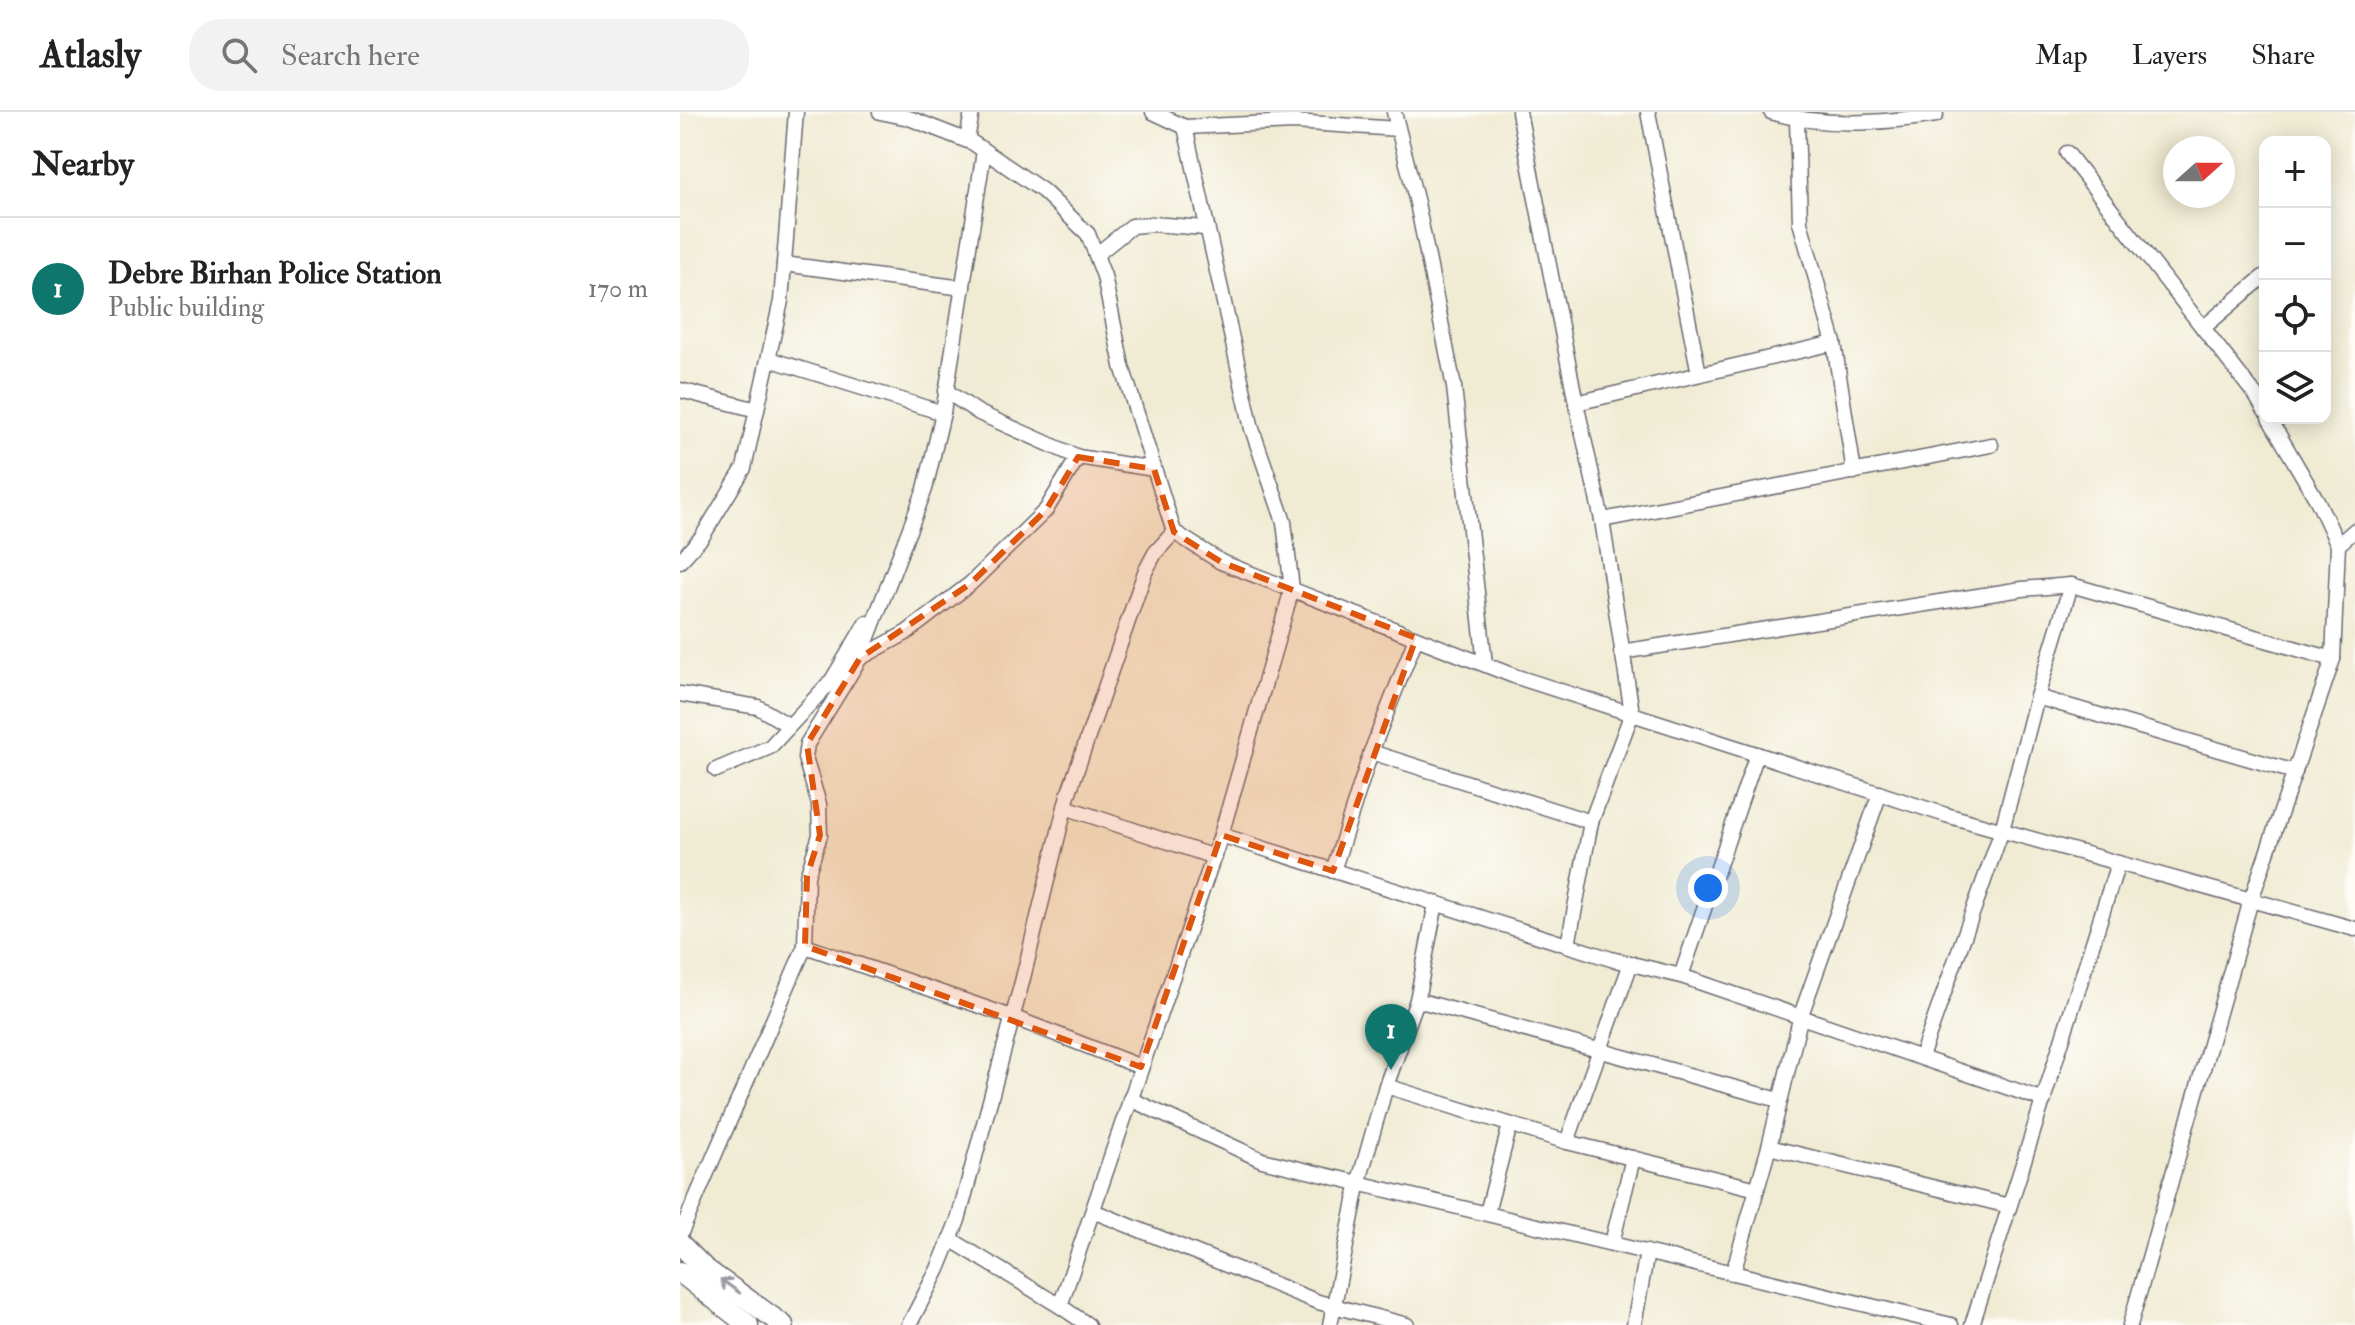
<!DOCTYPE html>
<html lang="en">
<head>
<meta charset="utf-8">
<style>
	:root { --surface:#fff; --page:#f2f2f2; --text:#222; --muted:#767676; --line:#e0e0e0; --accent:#0f766e }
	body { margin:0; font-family:"IM FELL Double Pica",serif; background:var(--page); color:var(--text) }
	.controls { position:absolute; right:24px; top:24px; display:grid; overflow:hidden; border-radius:16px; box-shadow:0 4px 20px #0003 }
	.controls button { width:72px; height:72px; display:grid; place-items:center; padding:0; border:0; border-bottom:2px solid var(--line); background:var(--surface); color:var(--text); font:40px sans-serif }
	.compass { position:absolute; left:1483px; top:24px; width:72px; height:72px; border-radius:50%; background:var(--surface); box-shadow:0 4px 20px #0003; rotate:69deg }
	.you { position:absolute; left:1028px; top:776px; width:28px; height:28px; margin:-20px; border:6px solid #fff; border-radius:50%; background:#1a73e8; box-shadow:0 0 0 12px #1a73e833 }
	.badge { display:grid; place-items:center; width:52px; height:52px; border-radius:50%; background:var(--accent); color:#fff; font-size:26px; font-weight:700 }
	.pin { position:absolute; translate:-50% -66px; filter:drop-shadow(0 2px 4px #0008) }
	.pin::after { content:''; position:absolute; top:42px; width:28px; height:24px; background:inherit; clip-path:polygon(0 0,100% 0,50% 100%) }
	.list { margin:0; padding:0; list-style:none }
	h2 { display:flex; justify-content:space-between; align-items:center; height:104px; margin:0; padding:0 32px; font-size:34px }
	h2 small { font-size:26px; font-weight:400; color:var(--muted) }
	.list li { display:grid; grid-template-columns:52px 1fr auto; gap:24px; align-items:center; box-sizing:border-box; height:144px; padding:0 32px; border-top:2px solid var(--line) }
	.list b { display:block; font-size:30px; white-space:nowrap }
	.list p { margin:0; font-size:26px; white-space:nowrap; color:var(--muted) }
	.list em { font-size:26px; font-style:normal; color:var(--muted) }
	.icon { flex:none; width:44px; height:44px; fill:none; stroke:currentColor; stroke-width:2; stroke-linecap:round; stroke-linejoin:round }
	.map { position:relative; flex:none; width:1675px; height:1213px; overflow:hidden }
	header { display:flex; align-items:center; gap:48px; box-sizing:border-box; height:112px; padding:0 40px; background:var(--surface); border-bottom:2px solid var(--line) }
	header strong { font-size:38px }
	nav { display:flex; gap:44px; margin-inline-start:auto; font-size:28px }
	.search { width:560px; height:72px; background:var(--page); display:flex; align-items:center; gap:20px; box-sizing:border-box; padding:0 28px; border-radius:32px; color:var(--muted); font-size:30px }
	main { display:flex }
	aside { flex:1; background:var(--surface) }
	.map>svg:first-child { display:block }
</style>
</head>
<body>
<header>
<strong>Atlasly</strong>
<div class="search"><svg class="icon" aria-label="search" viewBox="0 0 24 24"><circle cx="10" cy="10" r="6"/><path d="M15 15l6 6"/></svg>Search here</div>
<nav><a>Map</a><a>Layers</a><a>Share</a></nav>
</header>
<main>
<aside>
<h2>Nearby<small></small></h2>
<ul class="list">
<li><span class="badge">1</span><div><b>Debre Birhan Police Station</b><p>Public building</p></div><em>170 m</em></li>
</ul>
</aside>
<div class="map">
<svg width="1675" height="1213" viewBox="0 0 1675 1213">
	<rect width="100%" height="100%" fill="#fdfcf7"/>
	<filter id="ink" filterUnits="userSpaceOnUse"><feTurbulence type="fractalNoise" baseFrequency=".0125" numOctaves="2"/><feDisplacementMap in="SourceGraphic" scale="16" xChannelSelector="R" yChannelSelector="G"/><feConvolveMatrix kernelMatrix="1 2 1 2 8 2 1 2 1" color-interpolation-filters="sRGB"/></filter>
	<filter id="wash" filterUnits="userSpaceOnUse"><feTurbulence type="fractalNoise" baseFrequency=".006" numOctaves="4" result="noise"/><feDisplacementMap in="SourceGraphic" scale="32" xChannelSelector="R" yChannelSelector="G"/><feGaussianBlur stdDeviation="1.8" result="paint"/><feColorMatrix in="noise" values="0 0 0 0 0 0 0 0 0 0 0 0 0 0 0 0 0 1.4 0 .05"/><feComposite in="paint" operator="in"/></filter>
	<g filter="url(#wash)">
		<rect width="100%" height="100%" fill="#f0ebd3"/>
	</g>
	<g filter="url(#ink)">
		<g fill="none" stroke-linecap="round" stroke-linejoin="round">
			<g stroke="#6a6870" stroke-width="17">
				<g id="minor">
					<polyline points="200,0 229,6 293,31 363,79 408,122 424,164 442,254 494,420 541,450 834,564 1266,703 1675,817"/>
					<polyline points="473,0 505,15 614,10 718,17"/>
					<polyline points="714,0 737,91 774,275 805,552"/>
					<polyline points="968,0 1019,262"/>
					<path d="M1091 0C1144 16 1202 11 1256 3"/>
					<polyline points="1117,8 1120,110 1154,231 1174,360"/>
					<polyline points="505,15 572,317 604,410 612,477 541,723 931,847 1001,864 1364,988"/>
					<polyline points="287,28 292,0"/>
					<polyline points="1387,41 1576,284 1585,299"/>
					<polyline points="416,143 452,114 472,112 525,116"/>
					<polyline points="104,152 283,176"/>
					<polyline points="1523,216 1583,165"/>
					<polyline points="89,247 263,301 304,39"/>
					<polyline points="0,278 77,298"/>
					<polyline points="266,279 299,301 398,345 474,357"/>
					<polyline points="896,291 1154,231"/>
					<polyline points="922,408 1311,333"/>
					<polyline points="1658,433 1675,418"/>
					<polyline points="0,449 22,425 64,356 101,189 116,0"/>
					<polyline points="941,540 1342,477 1391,473 1653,547"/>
					<polyline points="180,546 245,377 263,301"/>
					<polyline points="0,582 78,595 108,613"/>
					<polyline points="1357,585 1615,660"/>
					<polyline points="691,640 911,710 952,601 922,408 896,291 839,0"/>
					<polyline points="36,658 90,635 152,568 186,511"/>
					<polyline points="1200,681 1121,903 1089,1035 1329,1094"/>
					<polyline points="385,695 534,745"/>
					<polyline points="653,759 691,640 736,526"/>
					<polyline points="888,833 911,710"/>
					<polyline points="125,834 127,764 140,723 139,692 125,646 127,632 180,546 226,521 290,472 366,398 398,345"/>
					<polyline points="951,851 887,1030 1077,1077"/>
					<polyline points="1001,864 1077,642"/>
					<polyline points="737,888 1099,988"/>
					<polyline points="1241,945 1322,718 1357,585 1391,473"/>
					<polyline points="706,974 887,1030"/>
					<polyline points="450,987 582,1048 1053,1161"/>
					<polyline points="1089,1035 1053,1161 1271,1213"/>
					<polyline points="413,1099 638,1190 727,1213"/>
					<polyline points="807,1101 830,1013"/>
					<polyline points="0,1123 125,834 332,905 461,955"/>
					<polyline points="270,1127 380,1194 541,723"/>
					<polyline points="932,1131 953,1046"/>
					<polyline points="380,1194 408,1213"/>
					<polyline points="229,1213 258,1157 278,1108 342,870 388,683 465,460 475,441 494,420"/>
					<polyline points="650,1213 679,1069 706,974 737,888 756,791"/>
					<polyline points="954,1213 967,1140"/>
					<polyline points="1292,1213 1438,751"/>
					<polyline points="1450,1213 1571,788 1653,547 1658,433 1638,390 1589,306"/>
				</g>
			</g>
			<g stroke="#6a6870" stroke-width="23">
				<g id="highway">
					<polyline points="0,1132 24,1156 103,1213"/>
					<polyline points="0,1160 68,1213"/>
				</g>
			</g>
			<use href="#minor" stroke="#fff" stroke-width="14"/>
			<use href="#highway" stroke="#fff" stroke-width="20"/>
		</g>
		<defs><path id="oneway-shaft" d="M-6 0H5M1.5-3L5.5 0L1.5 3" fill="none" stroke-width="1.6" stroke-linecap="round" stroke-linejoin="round" transform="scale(2)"/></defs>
		<use stroke="#9c9ca7" href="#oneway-shaft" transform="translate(50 1174) rotate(-144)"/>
	</g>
	<path fill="#de560e" fill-opacity="0.2" stroke="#de560e" stroke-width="6" stroke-dasharray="16 10" stroke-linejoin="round" d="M398 345 474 357 494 420 541 450 736 526 653 759 541 723 461 955 125 834 127 764 140 723 127 632 180 546 290 472 366 398Z"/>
</svg>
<div class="controls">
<button>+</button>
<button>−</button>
<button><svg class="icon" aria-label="locate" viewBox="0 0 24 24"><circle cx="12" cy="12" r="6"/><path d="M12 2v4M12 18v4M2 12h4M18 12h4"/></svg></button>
<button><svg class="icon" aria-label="layers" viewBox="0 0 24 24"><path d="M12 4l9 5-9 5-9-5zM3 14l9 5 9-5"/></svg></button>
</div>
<svg class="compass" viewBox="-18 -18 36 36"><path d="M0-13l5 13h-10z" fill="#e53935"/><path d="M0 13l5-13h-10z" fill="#767676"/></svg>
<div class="you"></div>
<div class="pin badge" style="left:711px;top:958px">1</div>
</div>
</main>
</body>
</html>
